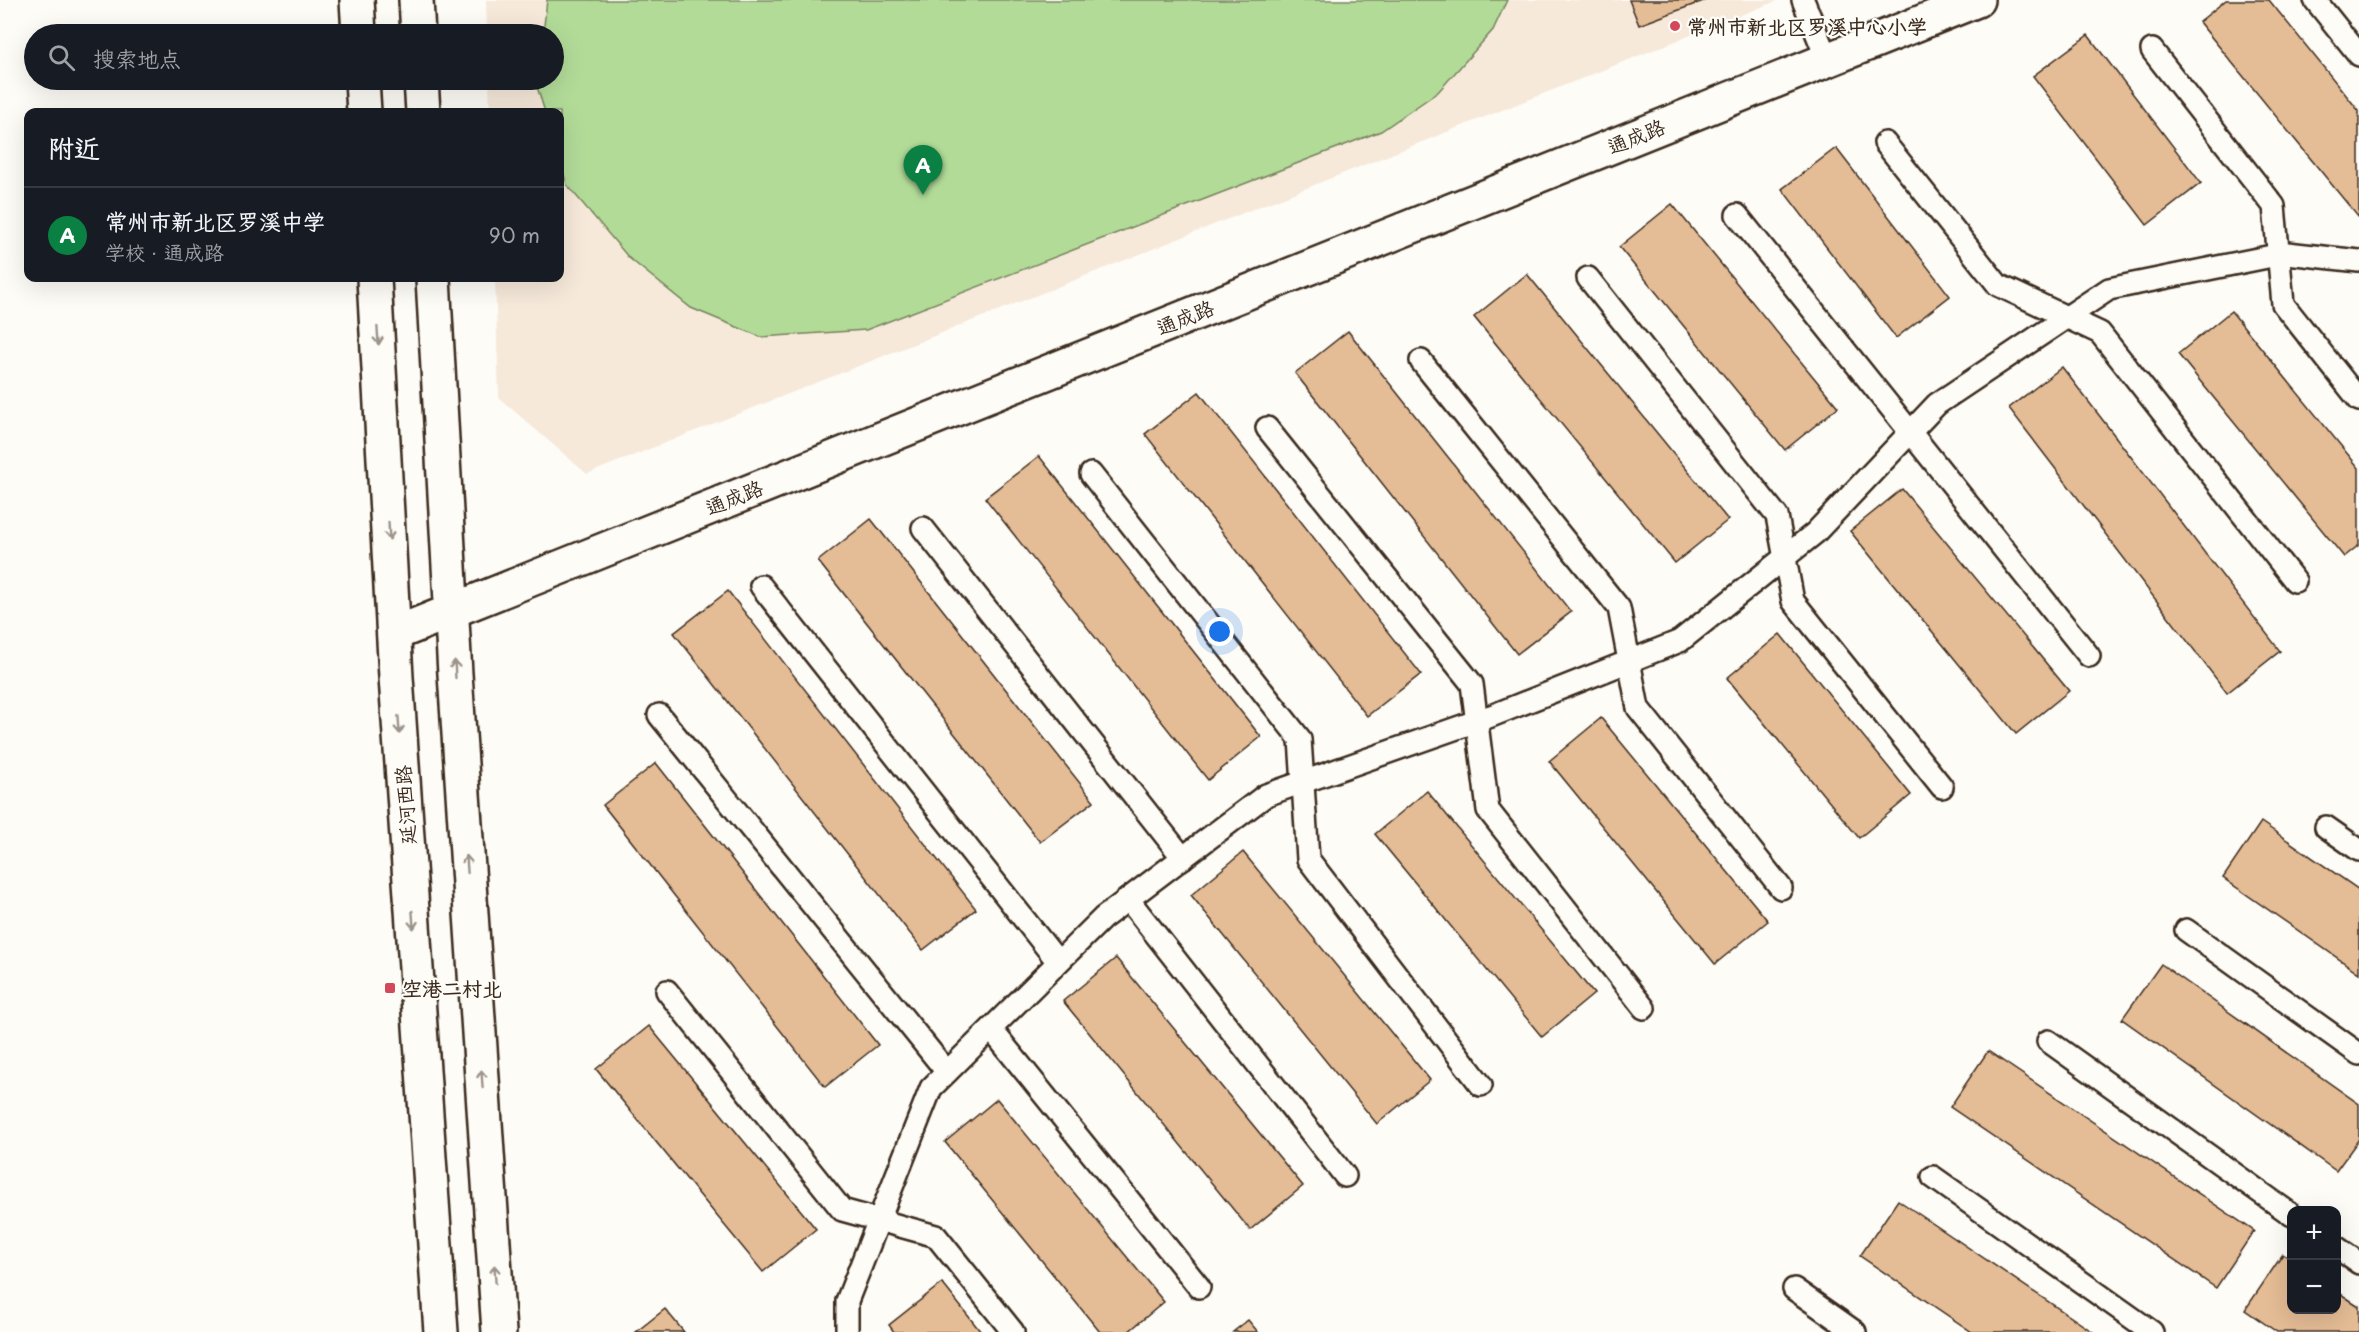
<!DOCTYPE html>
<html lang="zh">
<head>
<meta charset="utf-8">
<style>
	:root { --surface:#171b24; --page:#242831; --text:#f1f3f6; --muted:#9ea1a6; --line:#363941; --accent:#0b8043 }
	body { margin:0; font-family:"Playpen Sans","LXGW WenKai TC",sans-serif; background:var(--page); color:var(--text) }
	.controls { position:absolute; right:18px; bottom:18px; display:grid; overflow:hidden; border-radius:12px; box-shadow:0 6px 24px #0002 }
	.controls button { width:54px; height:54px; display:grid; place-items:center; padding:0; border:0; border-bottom:2px solid var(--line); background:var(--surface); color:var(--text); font:30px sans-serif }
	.you { position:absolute; left:1220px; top:632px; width:21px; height:21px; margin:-15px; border:4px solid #fff; border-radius:50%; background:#1a73e8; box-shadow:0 0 0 9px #1a73e833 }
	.badge { display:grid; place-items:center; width:39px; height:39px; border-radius:50%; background:var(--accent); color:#fff; font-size:20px; font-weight:700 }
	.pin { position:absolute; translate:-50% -50px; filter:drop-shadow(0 2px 3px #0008) }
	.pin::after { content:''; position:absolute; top:32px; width:21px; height:18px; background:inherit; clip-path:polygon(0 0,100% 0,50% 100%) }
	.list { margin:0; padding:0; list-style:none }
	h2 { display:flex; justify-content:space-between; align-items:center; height:78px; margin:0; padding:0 24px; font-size:26px }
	h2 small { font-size:20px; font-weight:400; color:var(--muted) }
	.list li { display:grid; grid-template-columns:39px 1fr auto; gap:18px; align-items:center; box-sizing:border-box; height:96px; padding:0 24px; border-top:2px solid var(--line) }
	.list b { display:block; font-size:22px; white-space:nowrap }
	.list p { margin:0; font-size:20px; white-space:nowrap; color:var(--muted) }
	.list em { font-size:20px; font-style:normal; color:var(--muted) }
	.icon { flex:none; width:33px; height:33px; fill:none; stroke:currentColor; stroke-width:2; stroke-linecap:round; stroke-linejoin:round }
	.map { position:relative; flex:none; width:2359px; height:1332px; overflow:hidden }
	.search { position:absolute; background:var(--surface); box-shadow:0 6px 24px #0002; left:24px; top:24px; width:540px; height:66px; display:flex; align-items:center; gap:15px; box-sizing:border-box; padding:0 21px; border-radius:33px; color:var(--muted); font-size:22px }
	.panel { position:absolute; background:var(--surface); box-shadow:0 6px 24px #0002; left:24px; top:108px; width:540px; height:174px; border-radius:12px }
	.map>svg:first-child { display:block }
</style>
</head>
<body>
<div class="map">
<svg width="2359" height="1332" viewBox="0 0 2359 1332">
	<rect width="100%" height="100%" fill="#fdfcf7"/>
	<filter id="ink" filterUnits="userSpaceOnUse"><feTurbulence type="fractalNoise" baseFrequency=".0167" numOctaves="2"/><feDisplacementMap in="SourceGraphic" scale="12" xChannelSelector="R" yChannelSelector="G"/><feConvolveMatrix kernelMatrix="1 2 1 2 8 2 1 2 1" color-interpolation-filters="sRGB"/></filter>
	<g filter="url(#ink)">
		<polygon fill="#f6e9da" points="486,0 1779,0 587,474 499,398 495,278 560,278 560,112 490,112 489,80 554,80 554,34 487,34"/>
		<polygon fill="#b2db98" stroke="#76825b" stroke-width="1.5" points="547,0 1507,0 1493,30 1438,92 1381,131 866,330 761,337 691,308 629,258 567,185 560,161 560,112 545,112 538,90 539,80 554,80 554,34 543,34"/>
		<g fill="#e4bc95" stroke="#3b2a1e" stroke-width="1.5">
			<polygon points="1629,0 1706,0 1639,25"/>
			<polygon points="2226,0 2269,0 2359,111 2359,218 2199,22"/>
			<polygon points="2088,35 2201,183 2147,225 2033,76"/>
			<polygon points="1836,148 1950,296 1896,338 1782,189"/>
			<polygon points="1672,204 1838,407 1785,450 1619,247"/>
			<polygon points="1527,274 1728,520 1675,563 1474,317"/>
			<polygon points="2231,311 2359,468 2359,545 2344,557 2178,354"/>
			<polygon points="1348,331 1571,612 1517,654 1295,373"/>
			<polygon points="2062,367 2280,651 2227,693 2009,408"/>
			<polygon points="1199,392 1421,674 1367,716 1145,434"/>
			<polygon points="1039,456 1261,737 1208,780 985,498"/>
			<polygon points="1902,489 2069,691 2016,734 1850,531"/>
			<polygon points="871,519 1094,801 1040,842 818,561"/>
			<polygon points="728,591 976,909 923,950 674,633"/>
			<polygon points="1780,634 1911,795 1859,838 1727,678"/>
			<polygon points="1601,718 1768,921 1715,964 1549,761"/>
			<polygon points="656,763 878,1045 825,1087 603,805"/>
			<polygon points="1427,791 1594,994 1542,1037 1375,834"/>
			<polygon points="2261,822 2359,890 2359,973 2223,878"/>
			<polygon points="1243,852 1430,1080 1377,1124 1191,895"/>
			<polygon points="1116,958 1303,1186 1250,1230 1063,1001"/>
			<polygon points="2161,964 2359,1104 2359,1139 2336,1171 2122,1019"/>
			<polygon points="649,1026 816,1229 763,1272 596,1069"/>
			<polygon points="1988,1051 2254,1231 2216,1288 1950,1107"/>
			<polygon points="997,1099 1164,1302 1128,1332 1100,1332 945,1142"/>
			<polygon points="1898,1200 2093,1332 1972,1332 1860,1256"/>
			<polygon points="2283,1254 2292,1260 2292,1310 2336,1310 2336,1291 2359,1306 2359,1332 2277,1332 2245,1310"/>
			<polygon points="942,1283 981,1332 894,1332 889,1325"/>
			<polygon points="665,1309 684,1332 636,1332"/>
			<polygon points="1248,1320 1258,1332 1233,1332"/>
		</g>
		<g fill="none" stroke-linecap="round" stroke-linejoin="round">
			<g stroke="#3b2a1e" stroke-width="26">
				<g id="service">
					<polyline points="1803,0 1827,59"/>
					<polyline points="2315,0 2359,55"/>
					<polyline points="2152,50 2274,206 2283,304 2359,400"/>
					<polyline points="1885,143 1998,285 2100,333 2295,581"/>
					<polyline points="1737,215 2089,656"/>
					<polyline points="1588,278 1777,516 1793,601 1942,787"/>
					<polyline points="1421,361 1619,608 1638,708 1781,888"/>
					<polyline points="1267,428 1472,684 1488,810 1644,1008"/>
					<polyline points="1091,474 1300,739 1308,859 1481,1085"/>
					<polyline points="923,528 1183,858"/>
					<polyline points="761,586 1058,962"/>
					<polyline points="659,715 947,1072"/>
					<polyline points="2326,827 2359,850"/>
					<polyline points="1128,899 1345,1176"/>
					<polyline points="2186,930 2359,1054"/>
					<polyline points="667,991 842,1210 936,1236 1013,1332"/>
					<polyline points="991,1029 1199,1287"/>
					<polyline points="2048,1041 2292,1215"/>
					<polyline points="1933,1177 2152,1332"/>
					<polyline points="2336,1247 2359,1263"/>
					<polyline points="1794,1289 1855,1332"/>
					<polyline points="847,1332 847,1301 931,1088 1103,918 1266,795 1491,716 1680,641 1815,533 1937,404 2109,289 2287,253 2359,261"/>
				</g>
			</g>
			<g stroke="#3b2a1e" stroke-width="38">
				<polyline id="minor" points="394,634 1977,0"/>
			</g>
			<g stroke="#3b2a1e" stroke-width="38">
				<g id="tertiary">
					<polyline points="357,0 359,34"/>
					<polyline points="416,0 418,34"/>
					<polyline points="362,80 364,112"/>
					<polyline points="421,80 423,112"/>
					<polyline points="374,278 396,677 441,1332"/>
					<polyline points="433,278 455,674 499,1332"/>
				</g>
			</g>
			<use href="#service" stroke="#fdfcf7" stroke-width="21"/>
			<use href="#minor" stroke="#fdfcf7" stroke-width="33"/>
			<use href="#tertiary" stroke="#fdfcf7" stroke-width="33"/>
		</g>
		<defs><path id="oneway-shaft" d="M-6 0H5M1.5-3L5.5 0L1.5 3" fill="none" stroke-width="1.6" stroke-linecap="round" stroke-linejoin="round" transform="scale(1.5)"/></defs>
		<g stroke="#9c938a">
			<use href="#oneway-shaft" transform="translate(378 336) rotate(86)"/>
			<use href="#oneway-shaft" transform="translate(389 531) rotate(87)"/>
			<use href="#oneway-shaft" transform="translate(455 669) rotate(-93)"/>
			<use href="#oneway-shaft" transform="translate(399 725) rotate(86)"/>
			<use href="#oneway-shaft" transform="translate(467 864) rotate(-94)"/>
			<use href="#oneway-shaft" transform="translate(413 920) rotate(86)"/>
			<use href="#oneway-shaft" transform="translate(482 1079) rotate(-94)"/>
			<use href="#oneway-shaft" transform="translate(495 1274) rotate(-94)"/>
		</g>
	</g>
	<g fill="#d1495b" stroke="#fdfcf7" stroke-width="2">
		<circle cx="1675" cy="26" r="6"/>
		<rect x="384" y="982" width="12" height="12" rx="3"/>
	</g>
	<g text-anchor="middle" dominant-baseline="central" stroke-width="4.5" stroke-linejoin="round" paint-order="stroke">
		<g font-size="20" font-weight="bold" fill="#3b2a1e" stroke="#fdfcf7" text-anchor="start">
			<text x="1687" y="26">常州市新北区罗溪中心小学</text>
			<text x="402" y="988">空港二村北</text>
		</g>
		<g font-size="20" fill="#3b2a1e" stroke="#fdfcf7">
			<text transform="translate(1636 136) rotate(-22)">通成路</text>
			<text transform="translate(1185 317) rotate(-22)">通成路</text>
			<text transform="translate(734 497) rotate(-22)">通成路</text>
			<text transform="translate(405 805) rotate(-94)">延河西路</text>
		</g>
	</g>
</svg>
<div class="controls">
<button>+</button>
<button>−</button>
</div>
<div class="you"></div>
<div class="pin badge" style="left:923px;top:195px">A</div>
<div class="search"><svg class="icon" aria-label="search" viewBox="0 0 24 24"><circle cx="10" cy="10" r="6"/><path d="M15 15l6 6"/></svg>搜索地点</div>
<section class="panel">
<h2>附近<small></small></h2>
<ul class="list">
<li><span class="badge">A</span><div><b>常州市新北区罗溪中学</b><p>学校 · 通成路</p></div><em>90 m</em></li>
</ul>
</section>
</div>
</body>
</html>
